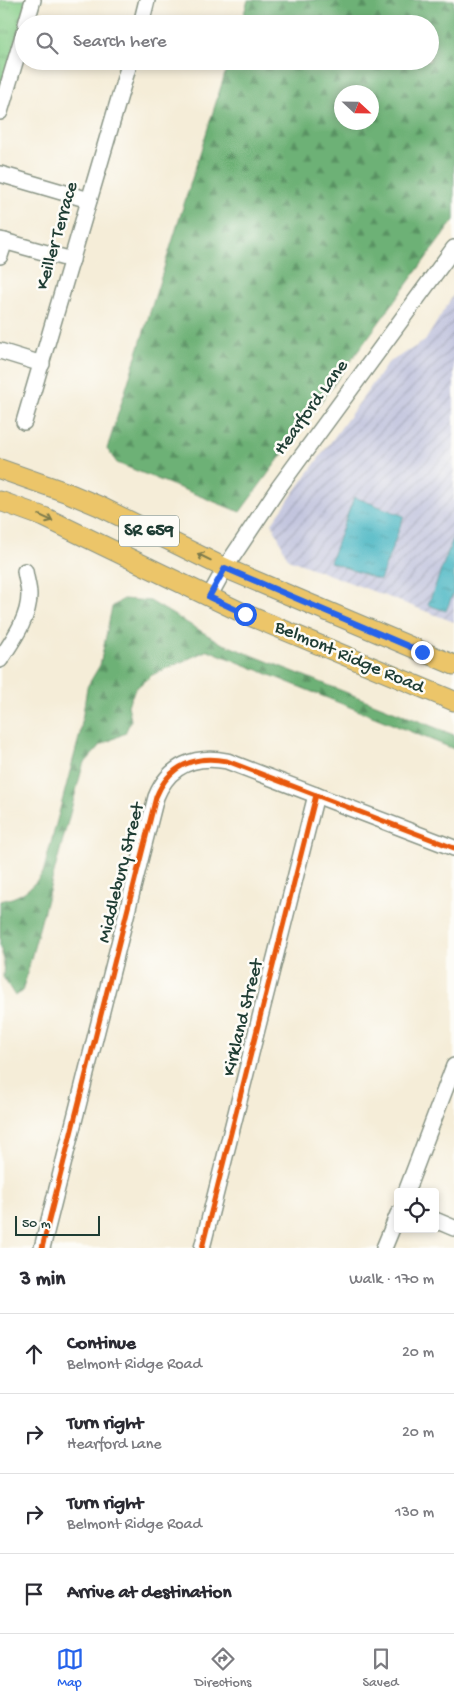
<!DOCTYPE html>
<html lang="en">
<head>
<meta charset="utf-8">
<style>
	:root { --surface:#fff; --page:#f2f2f3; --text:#2b2b33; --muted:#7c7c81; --line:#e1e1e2; --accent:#2563eb }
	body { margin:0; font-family:"Gochi Hand",sans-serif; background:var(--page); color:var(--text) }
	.controls { position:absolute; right:15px; bottom:15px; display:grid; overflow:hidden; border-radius:5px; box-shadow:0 2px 8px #0003 }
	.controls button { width:45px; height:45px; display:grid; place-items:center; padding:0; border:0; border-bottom:1px solid var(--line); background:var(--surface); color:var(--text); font:25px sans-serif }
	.compass { position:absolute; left:334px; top:85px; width:45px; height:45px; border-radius:50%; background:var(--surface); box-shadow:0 2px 8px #0003; rotate:112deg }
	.scale { position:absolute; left:15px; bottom:12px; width:85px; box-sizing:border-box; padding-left:5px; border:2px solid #1f3d34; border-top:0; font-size:14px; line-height:18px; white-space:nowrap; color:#1f3d34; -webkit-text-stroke:4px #fdfcf7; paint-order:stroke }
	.stop { position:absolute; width:15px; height:15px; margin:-11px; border:4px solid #2563eb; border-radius:50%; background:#fff }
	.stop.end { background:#2563eb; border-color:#fff; box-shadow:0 1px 5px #0008 }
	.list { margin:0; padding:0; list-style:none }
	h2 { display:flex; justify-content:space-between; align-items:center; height:65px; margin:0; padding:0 20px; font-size:21px }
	h2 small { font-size:16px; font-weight:400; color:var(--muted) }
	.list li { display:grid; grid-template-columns:32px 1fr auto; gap:15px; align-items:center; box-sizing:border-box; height:80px; padding:0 20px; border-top:1px solid var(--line) }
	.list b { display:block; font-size:19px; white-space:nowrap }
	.list p { margin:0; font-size:16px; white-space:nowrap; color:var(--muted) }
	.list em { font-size:16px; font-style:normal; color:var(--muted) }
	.icon { flex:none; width:28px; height:28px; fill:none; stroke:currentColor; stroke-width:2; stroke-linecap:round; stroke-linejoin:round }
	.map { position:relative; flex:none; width:454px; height:1248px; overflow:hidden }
	.search { position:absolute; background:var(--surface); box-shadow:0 2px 8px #0003; left:15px; right:15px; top:15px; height:55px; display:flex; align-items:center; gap:12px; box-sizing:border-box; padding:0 18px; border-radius:28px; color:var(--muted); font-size:19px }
	.sheet { height:385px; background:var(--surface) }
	nav { display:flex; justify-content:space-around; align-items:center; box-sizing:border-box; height:70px; border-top:1px solid var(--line); background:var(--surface); font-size:14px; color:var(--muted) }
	nav a { display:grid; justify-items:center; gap:2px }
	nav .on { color:var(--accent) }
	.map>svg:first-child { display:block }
</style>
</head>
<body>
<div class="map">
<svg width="454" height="1248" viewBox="0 0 454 1248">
	<defs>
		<pattern id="industrial-furrows" width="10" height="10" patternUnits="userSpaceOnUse" patternTransform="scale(1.25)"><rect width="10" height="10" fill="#c0c2dd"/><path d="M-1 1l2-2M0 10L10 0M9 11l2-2" fill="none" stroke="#9b9fb4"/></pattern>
		<pattern id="forest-firs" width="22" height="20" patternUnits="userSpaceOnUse" patternTransform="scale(1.25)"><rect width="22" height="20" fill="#6db176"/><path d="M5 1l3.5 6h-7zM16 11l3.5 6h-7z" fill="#599162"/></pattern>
		<pattern id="park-tufts" width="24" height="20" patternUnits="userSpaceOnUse" patternTransform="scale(1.25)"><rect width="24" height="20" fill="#87ce8a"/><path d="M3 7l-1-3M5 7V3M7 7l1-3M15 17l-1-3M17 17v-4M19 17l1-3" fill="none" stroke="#6ea872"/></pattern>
		<pattern id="water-ripples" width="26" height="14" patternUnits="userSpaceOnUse" patternTransform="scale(1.25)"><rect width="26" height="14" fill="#48b6c3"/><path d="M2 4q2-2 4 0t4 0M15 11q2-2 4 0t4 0" fill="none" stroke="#3b959f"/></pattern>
	</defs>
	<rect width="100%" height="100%" fill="#fdfcf7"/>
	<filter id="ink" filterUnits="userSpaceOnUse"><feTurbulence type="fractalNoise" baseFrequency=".02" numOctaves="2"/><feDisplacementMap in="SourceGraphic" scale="10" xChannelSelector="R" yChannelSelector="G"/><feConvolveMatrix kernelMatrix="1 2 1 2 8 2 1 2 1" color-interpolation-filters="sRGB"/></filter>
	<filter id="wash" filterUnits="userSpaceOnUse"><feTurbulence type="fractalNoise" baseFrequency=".0096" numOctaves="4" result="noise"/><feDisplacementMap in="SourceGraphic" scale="20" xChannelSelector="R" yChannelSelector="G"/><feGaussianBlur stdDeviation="1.12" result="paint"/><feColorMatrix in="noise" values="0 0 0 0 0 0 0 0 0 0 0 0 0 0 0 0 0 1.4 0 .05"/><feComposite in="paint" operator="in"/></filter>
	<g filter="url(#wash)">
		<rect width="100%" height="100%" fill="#f5edd8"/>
		<polygon fill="url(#industrial-furrows)" points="454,294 454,622 288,559 272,523 388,363 425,341"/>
		<g fill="url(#forest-firs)" stroke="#467755" fill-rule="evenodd">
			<path d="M248 0H454V220L240 512 117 463 107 449 229 61H430V24H241ZM342 92H372V122H342Z"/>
			<path d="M123 599 150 601 221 643 454 735V749L208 650 152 675 135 689 128 705 131 720 125 733 101 745 83 765 22 992 15 996 3 977 4 960 0 946V901C21 897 30 890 43 873L80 734 87 687 100 665 112 607Z"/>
		</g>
		<polygon fill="url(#park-tufts)" stroke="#53865f" points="0,0 33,0 0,112"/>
		<g fill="url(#water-ripples)" stroke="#347a7c">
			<polygon points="354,497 404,516 380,580 330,562"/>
			<polygon points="454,536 454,591 446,611 428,605"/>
		</g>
	</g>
	<g filter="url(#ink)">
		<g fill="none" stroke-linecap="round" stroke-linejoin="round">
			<g stroke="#8a9586" stroke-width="18">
				<g id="minor">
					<polyline points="26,24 33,0"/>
					<polyline points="141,24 147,0"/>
					<polyline points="0,112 24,32"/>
					<polyline points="0,174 89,200"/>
					<polyline points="0,240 72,260"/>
					<polyline points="0,256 5,241"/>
					<polyline points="0,351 42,364"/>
					<polyline points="24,422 130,61"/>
					<polyline points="209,597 225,568 279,487 454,248"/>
					<path d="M0 660C12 641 29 619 29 595 29 587 26 579 25 571"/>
					<polyline points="406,1192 454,1066"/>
					<polyline points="435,1220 454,1228"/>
					<path d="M42 1248 156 797C169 765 195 755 227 761L454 848"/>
					<polyline points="202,1248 316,795"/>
					<polyline points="384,1248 398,1214"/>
				</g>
			</g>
			<g stroke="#8a9586" stroke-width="21">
				<g id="major">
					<polyline points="0,469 68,493 99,506 225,568 454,665"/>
					<polyline points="0,501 44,517 245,614 454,701"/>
				</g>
			</g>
			<use href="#minor" stroke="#fff" stroke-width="15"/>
			<use href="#major" stroke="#ecc569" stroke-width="19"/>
			<g stroke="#fdfcf7" stroke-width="8">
				<g id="cycleway">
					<path d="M42 1248 156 797C169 765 195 755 227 761L454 848"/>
					<polyline points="202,1248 316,795"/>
				</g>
			</g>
			<use href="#cycleway" stroke="#e8590c" stroke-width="5"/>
		</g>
		<defs><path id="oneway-shaft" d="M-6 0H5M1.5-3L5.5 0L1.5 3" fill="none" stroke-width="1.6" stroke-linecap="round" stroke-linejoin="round" transform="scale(1.25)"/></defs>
		<g stroke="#7b7a4c">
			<use href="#oneway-shaft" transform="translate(46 518) rotate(24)"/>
			<use href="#oneway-shaft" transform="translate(204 557) rotate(-154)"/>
		</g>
	</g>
	<g fill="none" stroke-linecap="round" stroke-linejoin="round" filter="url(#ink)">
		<polyline stroke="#2563eb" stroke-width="6" points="245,614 209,597 225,568 422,652"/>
	</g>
	<g text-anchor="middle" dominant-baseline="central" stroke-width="5" stroke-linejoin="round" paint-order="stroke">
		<rect fill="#fdfcf7" stroke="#62766e" stroke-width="1" x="119" y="515.5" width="60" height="31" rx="4"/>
		<g font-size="18" font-weight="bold" fill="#1f3d34">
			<text x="149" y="531">SR 659</text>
		</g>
		<g font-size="19" fill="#1f3d34" stroke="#fdfcf7">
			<text transform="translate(58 236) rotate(-74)">Keiller Terrace</text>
			<text transform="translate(312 408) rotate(-54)">Hearford Lane</text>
			<text transform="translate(349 658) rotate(23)">Belmont Ridge Road</text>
			<text transform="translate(122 873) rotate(-76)">Middlebury Street</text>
			<text transform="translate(244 1018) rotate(-76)">Kirkland Street</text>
		</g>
	</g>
</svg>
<div class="controls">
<button><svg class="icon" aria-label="locate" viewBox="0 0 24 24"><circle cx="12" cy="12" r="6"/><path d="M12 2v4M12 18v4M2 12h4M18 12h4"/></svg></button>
</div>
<svg class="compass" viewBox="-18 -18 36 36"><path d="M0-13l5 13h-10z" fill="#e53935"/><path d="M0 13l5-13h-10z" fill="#7c7c81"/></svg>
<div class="scale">50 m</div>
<div class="stop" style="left:245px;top:614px"></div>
<div class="stop end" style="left:422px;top:652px"></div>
<div class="search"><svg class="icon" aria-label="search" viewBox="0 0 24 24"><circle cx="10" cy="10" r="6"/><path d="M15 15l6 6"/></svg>Search here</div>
</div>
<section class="sheet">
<h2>3 min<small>Walk · 170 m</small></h2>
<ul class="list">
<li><svg class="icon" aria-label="ahead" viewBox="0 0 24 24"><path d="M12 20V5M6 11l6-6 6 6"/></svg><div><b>Continue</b><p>Belmont Ridge Road</p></div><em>20 m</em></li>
<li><svg class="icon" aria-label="right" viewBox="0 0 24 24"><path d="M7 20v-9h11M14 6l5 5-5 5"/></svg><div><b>Turn right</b><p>Hearford Lane</p></div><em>20 m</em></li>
<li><svg class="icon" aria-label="right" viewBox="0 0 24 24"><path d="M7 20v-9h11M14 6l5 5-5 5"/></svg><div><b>Turn right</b><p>Belmont Ridge Road</p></div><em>130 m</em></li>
<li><svg class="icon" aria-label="arrive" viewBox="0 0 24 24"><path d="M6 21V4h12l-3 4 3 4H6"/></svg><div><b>Arrive at destination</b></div></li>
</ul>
</section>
<nav>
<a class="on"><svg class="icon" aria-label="map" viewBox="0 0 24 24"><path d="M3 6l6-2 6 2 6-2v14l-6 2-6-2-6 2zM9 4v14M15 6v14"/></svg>Map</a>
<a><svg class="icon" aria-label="directions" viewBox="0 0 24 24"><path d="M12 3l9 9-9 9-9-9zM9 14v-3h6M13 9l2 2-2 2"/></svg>Directions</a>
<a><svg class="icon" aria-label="saved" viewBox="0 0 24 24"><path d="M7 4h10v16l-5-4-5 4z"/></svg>Saved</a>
</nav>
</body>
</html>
